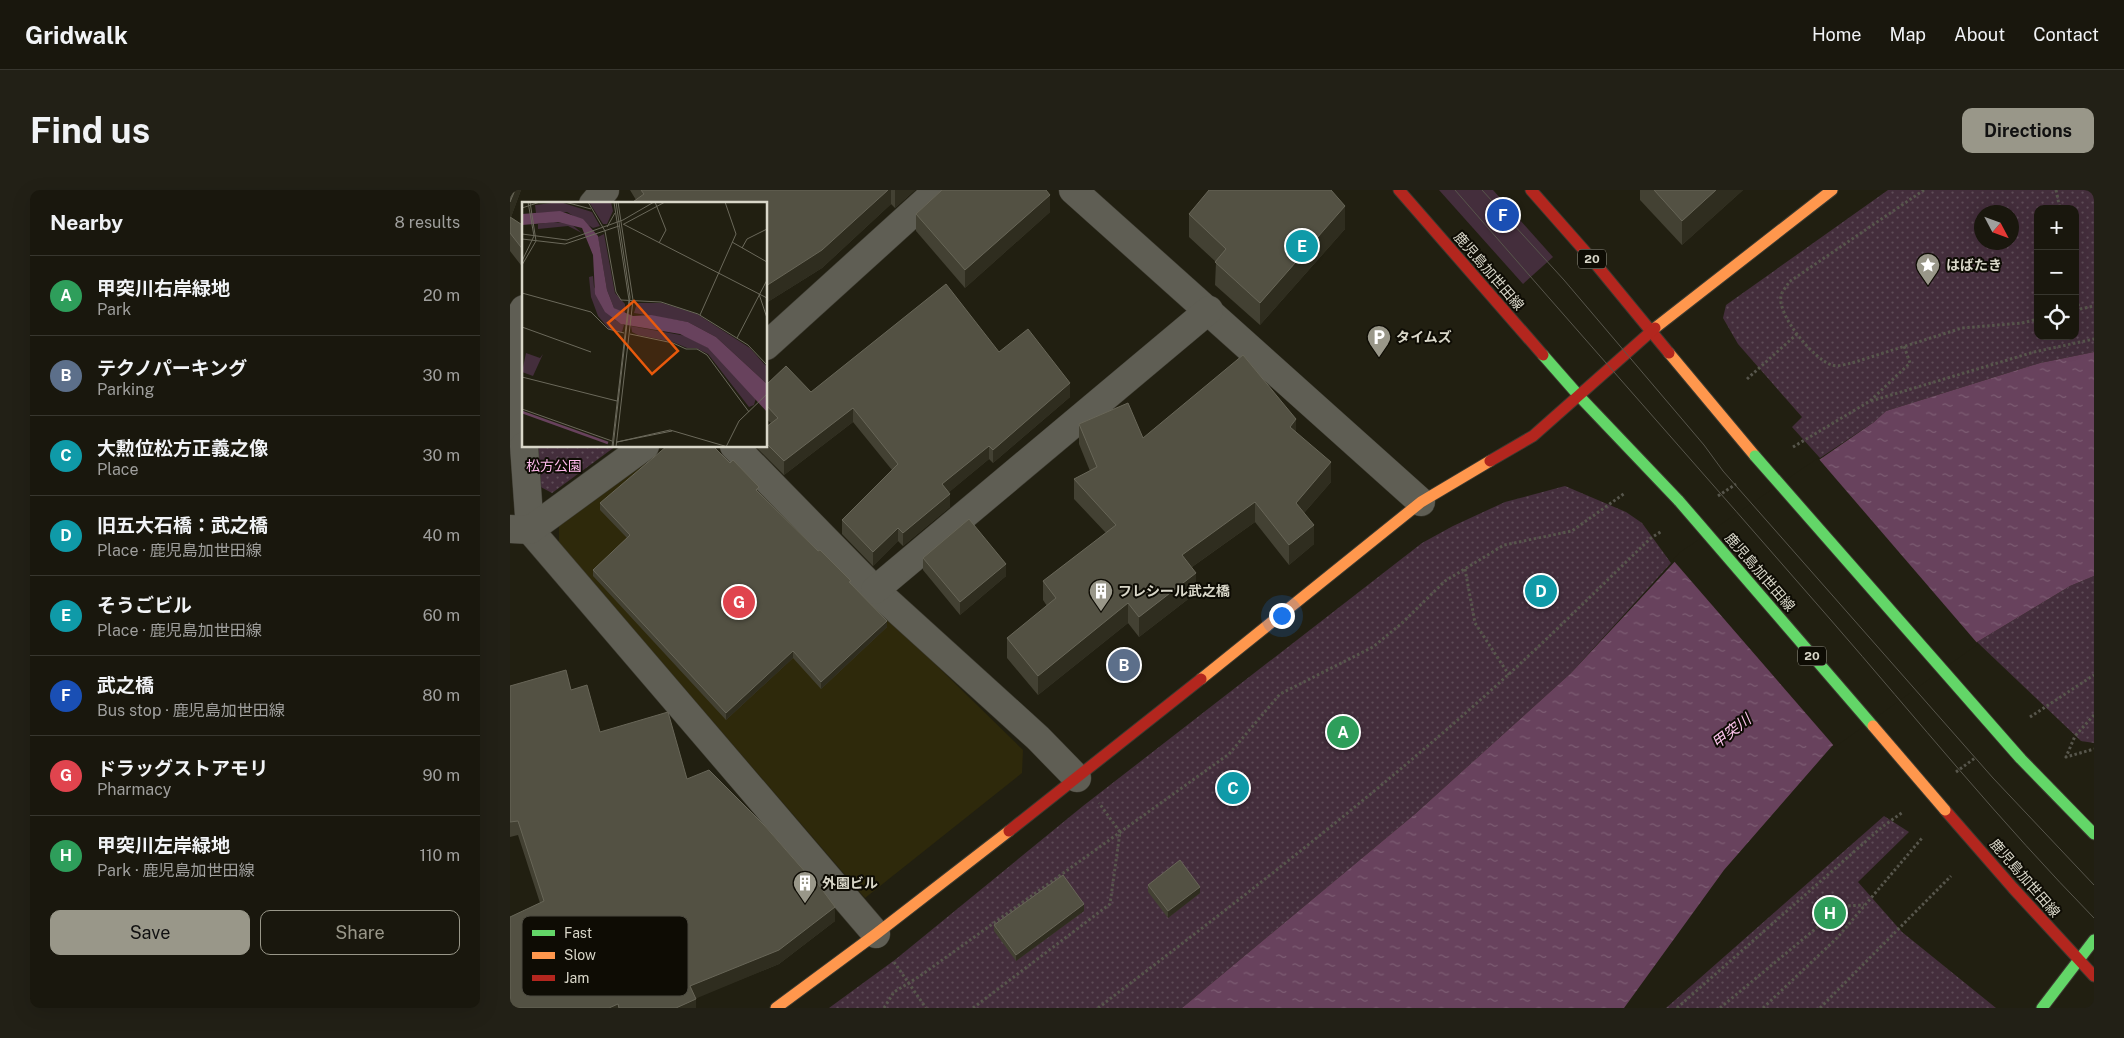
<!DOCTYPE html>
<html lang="en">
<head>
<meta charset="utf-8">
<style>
	:root { --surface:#19170d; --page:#222016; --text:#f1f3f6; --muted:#9f9f9d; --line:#37362e; --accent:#999789 }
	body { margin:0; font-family:"Public Sans","Noto Sans JP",sans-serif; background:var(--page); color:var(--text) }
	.controls { position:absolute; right:15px; top:15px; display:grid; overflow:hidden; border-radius:10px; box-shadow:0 5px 20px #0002 }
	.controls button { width:45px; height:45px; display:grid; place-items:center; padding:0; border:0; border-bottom:1px solid var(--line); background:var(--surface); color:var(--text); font:25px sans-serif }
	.compass { position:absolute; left:1464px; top:15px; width:45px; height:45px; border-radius:50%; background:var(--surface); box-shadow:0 5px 20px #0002; rotate:131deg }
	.you { position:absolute; left:771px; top:425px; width:18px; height:18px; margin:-12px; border:4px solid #fff; border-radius:50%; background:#1a73e8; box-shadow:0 0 0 8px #1a73e833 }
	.badge { display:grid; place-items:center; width:32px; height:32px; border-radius:50%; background:var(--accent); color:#fff; font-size:16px; font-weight:700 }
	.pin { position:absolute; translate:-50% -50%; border:2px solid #fff; box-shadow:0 1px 5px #0006 }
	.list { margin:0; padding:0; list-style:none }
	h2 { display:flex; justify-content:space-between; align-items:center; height:65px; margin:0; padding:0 20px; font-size:21px }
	h2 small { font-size:16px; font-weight:400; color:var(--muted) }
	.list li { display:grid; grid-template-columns:32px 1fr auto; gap:15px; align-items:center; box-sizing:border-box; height:80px; padding:0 20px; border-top:1px solid var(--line) }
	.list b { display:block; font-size:19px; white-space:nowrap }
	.list p { margin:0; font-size:16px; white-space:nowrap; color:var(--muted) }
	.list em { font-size:16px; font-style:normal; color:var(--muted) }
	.actions { display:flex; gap:10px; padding:15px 20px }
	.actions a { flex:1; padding:11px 0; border:1px solid var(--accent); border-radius:10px; text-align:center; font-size:18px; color:var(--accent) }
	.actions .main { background:var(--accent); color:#111 }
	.icon { flex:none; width:28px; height:28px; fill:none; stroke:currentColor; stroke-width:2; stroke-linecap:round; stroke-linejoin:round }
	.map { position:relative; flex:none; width:1584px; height:818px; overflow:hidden; border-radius:10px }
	header { display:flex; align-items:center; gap:30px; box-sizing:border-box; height:70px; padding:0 25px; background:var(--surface); border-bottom:1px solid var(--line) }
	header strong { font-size:24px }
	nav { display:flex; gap:28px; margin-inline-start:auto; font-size:18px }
	.intro { display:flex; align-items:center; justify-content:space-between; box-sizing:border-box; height:120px; padding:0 30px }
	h1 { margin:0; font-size:35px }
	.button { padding:12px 22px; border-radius:10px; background:var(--accent); color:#111; font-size:18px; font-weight:700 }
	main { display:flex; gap:30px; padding:0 30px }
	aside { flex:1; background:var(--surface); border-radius:10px; box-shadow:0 5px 20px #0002 }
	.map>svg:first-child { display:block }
</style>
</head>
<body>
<header>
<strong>Gridwalk</strong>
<nav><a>Home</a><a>Map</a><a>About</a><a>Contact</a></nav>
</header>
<div class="intro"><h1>Find us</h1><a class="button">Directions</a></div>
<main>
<aside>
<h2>Nearby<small>8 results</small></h2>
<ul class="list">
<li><span class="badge" style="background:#2e9e5b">A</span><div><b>甲突川右岸緑地</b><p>Park</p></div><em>20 m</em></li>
<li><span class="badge" style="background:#5c6f8a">B</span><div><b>テクノパーキング</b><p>Parking</p></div><em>30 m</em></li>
<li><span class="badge" style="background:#0f9aa8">C</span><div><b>大勲位松方正義之像</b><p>Place</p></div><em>30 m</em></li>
<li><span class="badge" style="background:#0f9aa8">D</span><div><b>旧五大石橋：武之橋</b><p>Place · 鹿児島加世田線</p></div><em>40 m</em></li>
<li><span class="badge" style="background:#0f9aa8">E</span><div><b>そうごビル</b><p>Place · 鹿児島加世田線</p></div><em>60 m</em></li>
<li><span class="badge" style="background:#1a4fb4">F</span><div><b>武之橋</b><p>Bus stop · 鹿児島加世田線</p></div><em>80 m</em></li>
<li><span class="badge" style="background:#e0444e">G</span><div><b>ドラッグストアモリ</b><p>Pharmacy</p></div><em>90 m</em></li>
<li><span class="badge" style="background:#2e9e5b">H</span><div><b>甲突川左岸緑地</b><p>Park · 鹿児島加世田線</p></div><em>110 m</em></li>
</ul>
<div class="actions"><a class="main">Save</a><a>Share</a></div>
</aside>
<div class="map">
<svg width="1584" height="818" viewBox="0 0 1584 818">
	<defs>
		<pattern id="park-dots" width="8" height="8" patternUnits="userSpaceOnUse" patternTransform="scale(1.25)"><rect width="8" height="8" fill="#442e3c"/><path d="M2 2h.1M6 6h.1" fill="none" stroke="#5e4c57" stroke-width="1.8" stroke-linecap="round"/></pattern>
		<pattern id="water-ripples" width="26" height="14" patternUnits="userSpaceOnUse" patternTransform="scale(1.25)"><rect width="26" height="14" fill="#68425d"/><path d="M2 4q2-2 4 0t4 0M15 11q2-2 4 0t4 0" fill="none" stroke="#7d5d73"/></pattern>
	</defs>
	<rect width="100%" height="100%" fill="#211f11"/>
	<polygon fill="#2e290b" points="160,256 202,256 513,560 512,583 355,708 49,353 49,335"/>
	<polygon fill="#442e3c" points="929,0 983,0 1043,67 1013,94"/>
	<g fill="url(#park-dots)" fill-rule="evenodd">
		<path d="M1378 0H1584V162L1530 173 1376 221 1364 232 1310 268 1282 237 1292 227 1228 154 1213 128 1216 115ZM1528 19H1565V146H1528ZM1472 22H1502V52H1472Z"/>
		<polygon points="23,256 106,256 42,303 25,294"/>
		<polygon points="1055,296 1116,322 1132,333 1161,373 1061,483 905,624 672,818 319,818 386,769 573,616 912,353 943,336 995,312"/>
		<polygon points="1584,386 1584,553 1571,551 1467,452 1560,396"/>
		<polygon points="1374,626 1399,642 1348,692 1392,742 1486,818 1156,818"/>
	</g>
	<polygon fill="url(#water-ripples)" points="1584,162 1584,386 1560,396 1467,452 1322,556 1214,680 1114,818 672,818 905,624 1061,483 1171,365 1364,232 1376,221 1530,173"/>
	<polygon fill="#211f11" points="1308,268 1468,454 1325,557 1163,370 1169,363"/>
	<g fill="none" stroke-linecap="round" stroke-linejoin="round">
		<g stroke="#3c3a30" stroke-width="29">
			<g id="street">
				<polyline points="563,0 911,312"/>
				<polyline points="83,14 95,0"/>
				<polyline points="14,119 5,134 14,253"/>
				<polyline points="256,156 428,0"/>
				<polyline points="14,256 20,340 366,744"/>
				<polyline points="224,256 365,400 528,548 567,588"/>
				<polyline points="0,339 20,340 135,256"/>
				<polyline points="365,400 699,120"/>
			</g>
		</g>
		<g stroke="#3c3a30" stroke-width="13">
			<g id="fast">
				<polyline points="1033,165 1069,206 1169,311"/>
				<polyline points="1510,568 1584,644"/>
				<polyline points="1532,818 1584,750"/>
			</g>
		</g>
		<g stroke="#3c3a30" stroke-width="13">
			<g id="slow">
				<polyline points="1145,138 1322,0"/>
				<polyline points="1159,163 1245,266"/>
				<polyline points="691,489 911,312 980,271"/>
				<polyline points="266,818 366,744 499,641"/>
			</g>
		</g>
		<g stroke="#3c3a30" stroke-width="13">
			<g id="jam">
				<polyline points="889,0 1033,165"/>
				<polyline points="1021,0 1080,67 1159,163"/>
				<polyline points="980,271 1023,246 1145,138"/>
				<polyline points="1435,620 1503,698 1584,786"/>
				<polyline points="499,641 691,489"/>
			</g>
		</g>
		<g stroke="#57564c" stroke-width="3" stroke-dasharray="2.5 2.5" stroke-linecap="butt">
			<path d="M1414 0 1279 92C1277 96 1272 101 1271 106 1267 125 1304 170 1322 175 1328 177 1336 174 1342 173L1452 138 1512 133 1528 129"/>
			<polyline points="1546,0 1550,19"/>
			<polyline points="1565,99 1569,119"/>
			<polyline points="1565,120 1584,116"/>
			<polyline points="1237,189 1287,144"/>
			<polyline points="1361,211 1524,162 1584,149"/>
			<polyline points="1283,257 1360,211 1400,173 1394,156"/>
			<polyline points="1208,306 1226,294"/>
			<polyline points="955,379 965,433 999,485"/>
			<polyline points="1584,525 1565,546 1556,567 1584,559"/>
			<polyline points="1520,527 1584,485"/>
			<polyline points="1446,582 1465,568"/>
			<polyline points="384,772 416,818"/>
			<polyline points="374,818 384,802 410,786 719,564 770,504 863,457 891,434 935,391 994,355 1062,341 1115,303"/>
			<polyline points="463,818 600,714 610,642 589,613"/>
			<path d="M588 818C728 711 869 603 999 484 1047 440 1094 393 1141 348L1152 341"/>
			<polyline points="1167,818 1372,637 1393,622"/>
			<polyline points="1210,818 1333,716 1354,715"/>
			<polyline points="1253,818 1327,748 1412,648"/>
			<polyline points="1310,818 1441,686"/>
		</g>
		<use href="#street" stroke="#5f5e54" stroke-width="28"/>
		<use href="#fast" stroke="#63d668" stroke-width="11"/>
		<use href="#slow" stroke="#ff974d" stroke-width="11"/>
		<use href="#jam" stroke="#b3261e" stroke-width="11"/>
		<g stroke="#58564c" stroke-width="1">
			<path d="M945 0C1069 143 1195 285 1320 429 1407 529 1491 633 1584 728"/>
			<polyline points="972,0 1054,90 1194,255 1213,281 1483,588 1584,695"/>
		</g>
		<g stroke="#3c3a30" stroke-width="13" stroke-linecap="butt">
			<g id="fast-bridge">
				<polyline points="1245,266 1510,568"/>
				<polyline points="1169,311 1363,536"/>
			</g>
		</g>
		<g stroke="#3c3a30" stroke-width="13" stroke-linecap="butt">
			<polyline id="slow-bridge" points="1363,536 1435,620"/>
		</g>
		<use href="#fast-bridge" stroke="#63d668" stroke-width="11"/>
		<use href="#slow-bridge" stroke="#ff974d" stroke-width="11"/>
	</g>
	<g fill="#434133">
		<polygon points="0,0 11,0 1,27 14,36 14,79 0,61"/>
		<polygon points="120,0 405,0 385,18 381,14 312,78 256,113 256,14 126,10"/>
		<polygon points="1130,0 1233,0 1172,55 1130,10"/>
		<polygon points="540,22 455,98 406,41 406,24"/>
		<polygon points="679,24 835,39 750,135 705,95 706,72 679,47"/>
		<polygon points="489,162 560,207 483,273 479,269 439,302 440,317 393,356 388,351 363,376 332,344 332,330 382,280 343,232 274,285 247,258 247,256 256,256 256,237 261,233 256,229 256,195 301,202"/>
		<polygon points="569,234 633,248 786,242 821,292 794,323 804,354 779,375 745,332 682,377 686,403 629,447 618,433 528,505 497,468 497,448 537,416 533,410 533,391 596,343 564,309 564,289 580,281 569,254"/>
		<polygon points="249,302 341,394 377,437 311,499 283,468 216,530 83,386 83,380 117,348 90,320 90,313"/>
		<polygon points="413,368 496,386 450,425 413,380"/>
		<polygon points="0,496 61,500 90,542 177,589 325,731 269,774 185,808 186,818 0,818 30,713 8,645 0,647"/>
		<polygon points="638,695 690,703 658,728 638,702"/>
		<polygon points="574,721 506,771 484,741 484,735"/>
	</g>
	<g fill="#2f2d1f">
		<polygon points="5,0 11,0 0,30 0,12"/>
		<polygon points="378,0 381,0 381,14 312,78 256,113 256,96"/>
		<polygon points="385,0 405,0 385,18"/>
		<polygon points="1206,0 1233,0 1172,55 1172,31"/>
		<polygon points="540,5 540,22 455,98 455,80"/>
		<polygon points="835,16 835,39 750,135 750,113"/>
		<polygon points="560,193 560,207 483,273 483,260"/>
		<polygon points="343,218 343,232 274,285 274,271"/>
		<polygon points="786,229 786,249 780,237"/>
		<polygon points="479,256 479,269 432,308 432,294"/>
		<polygon points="821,272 821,292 786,332 786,313"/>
		<polygon points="440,304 440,317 393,356 393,343"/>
		<polygon points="745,312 745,332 672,384 672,365"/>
		<polygon points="804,335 804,354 779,375 779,355"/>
		<polygon points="388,338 388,351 363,376 363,362"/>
		<polygon points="496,374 496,386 450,425 450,412"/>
		<polygon points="686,383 686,403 629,447 629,427"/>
		<polygon points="618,413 618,433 528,505 528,486"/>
		<polygon points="377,431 377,437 311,499 311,492"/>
		<polygon points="283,461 283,468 216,530 216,523"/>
		<polygon points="690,697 690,703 658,728 658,721"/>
		<polygon points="574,714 574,721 506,771 506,765"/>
		<polygon points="325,717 325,731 269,774 180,811 180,796"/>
		<polygon points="186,809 186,818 166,818"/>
		<polygon points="108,814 108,818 99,818"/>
	</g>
	<g fill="#535143" stroke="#686658">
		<polygon points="0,0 5,0 0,12"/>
		<polygon points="131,0 378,0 312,60 256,96 256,14 120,14 134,4"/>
		<polygon points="432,0 536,0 540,5 455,80 406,24"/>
		<polygon points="699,0 821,0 835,16 750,113 705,72 716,59 679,24"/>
		<polygon points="1144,0 1206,0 1172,31"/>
		<polygon points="0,27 14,36 14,61 0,43"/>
		<polygon points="436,94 489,162 518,139 560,193 483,260 479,256 432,294 440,304 393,343 388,338 363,362 332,330 388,274 343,218 274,271 256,253 256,237 268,228 256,215 256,195 276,176 301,202"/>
		<polygon points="733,165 786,229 780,237 821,272 786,313 804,335 779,355 745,312 672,365 686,383 629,427 618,413 528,486 497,448 546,408 533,391 606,335 564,289 587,277 569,234 618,213 633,248"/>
		<polygon points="157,256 203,256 220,273 223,270 249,297 246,300 308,361 310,360 341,391 339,392 377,431 311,492 283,461 216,523 83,380 120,345 90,313"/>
		<polygon points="459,329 496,374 450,412 413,368"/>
		<polygon points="56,480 61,500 77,495 90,542 158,522 177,589 199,580 254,635 297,684 299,682 325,717 269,760 180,796 186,809 166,818 109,818 108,814 99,818 0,818 0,727 34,711 8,631 0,632 0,496"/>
		<polygon points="670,670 690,697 658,721 638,695"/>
		<polygon points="553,685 574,714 506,765 484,735"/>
	</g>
	<defs>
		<g id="sight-pin" transform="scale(1.25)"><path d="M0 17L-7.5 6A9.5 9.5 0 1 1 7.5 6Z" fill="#999789" stroke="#0e0c04"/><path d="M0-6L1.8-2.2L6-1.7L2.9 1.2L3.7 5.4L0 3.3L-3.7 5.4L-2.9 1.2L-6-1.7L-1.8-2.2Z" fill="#fff"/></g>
		<g id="parking-pin" transform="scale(1.25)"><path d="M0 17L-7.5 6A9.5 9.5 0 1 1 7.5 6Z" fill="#999789" stroke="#0e0c04"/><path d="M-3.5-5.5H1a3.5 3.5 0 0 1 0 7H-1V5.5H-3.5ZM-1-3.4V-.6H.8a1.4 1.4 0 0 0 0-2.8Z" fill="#fff"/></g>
		<g id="building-pin" transform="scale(1.25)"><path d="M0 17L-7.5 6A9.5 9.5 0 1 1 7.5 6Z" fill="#999789" stroke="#0e0c04"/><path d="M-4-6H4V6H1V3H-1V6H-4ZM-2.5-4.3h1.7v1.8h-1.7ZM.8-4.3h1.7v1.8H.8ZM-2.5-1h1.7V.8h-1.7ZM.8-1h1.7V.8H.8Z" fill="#fff"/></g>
	</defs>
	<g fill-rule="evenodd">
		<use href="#sight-pin" x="1418" y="75"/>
		<use href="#parking-pin" x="869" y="147"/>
		<use href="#building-pin" x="591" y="401"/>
		<use href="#building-pin" x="295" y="693"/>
	</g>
	<g text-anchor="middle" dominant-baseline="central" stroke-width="4" stroke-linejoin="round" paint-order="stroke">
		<g fill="#0e0c04" stroke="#9c9a8e" stroke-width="1">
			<rect x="1068" y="59.5" width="28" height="19" rx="4"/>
			<rect x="1288" y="456.5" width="28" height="19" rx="4"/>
		</g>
		<g font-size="12" font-weight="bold" fill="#d9d7c9">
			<text x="1082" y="69">20</text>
			<text x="1302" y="466">20</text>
		</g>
		<g font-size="14" font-weight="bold" fill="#d9d7c9" stroke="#0e0c04" text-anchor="start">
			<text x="1436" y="75">はばたき</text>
			<text x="886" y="147">タイムズ</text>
			<text x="608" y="401">フレシール武之橋</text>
			<text x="312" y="693">外園ビル</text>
		</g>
		<g font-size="14" fill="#d9d7c9" stroke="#0e0c04">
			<text transform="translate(979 81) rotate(49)">鹿児島加世田線</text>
			<text transform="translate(1250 382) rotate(49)">鹿児島加世田線</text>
			<text transform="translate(1515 688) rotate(49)">鹿児島加世田線</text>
		</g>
		<g font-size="14" fill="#feb9ec" stroke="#0e0c04">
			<text x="44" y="276">松方公園</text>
		</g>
		<g font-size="15" font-style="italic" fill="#fdc4ed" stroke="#0e0c04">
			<text transform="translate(1221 541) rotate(-38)">甲突川</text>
		</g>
	</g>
	<g transform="translate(12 12)">
		<rect width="245" height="245" fill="#211f11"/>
		<path d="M4 151 18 156 21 152 11 174 0 170Z" fill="#442e3c"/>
		<path d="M38 0 70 10 78 24 71 26 45 10 14 11 13 3ZM67 0H89L91 9 85 22H81ZM31 20 49 22 60 31 46 24 16 27V22ZM82 32 93 91 103 102V112L92 106 85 88 76 35ZM71 74 72 85 93 118 102 123 100 130 87 127 76 114 69 95 67 75ZM115 101H140L175 112 228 146 245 165V182L194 135 166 120 112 111ZM109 124 164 134 190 148 234 196 232 203 227 205 186 152 174 146H165L151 140 116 133 110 130Z" fill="#442e3c"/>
		<path d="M38 9 61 17 76 34 85 88 92 106 111 114 129 113 166 120 194 135 245 182V210L186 146 158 132 99 122 83 110 73 92 71 53 60 26 36 20 0 23V12Z" fill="#68425d"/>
		<path fill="none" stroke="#68425d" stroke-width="2.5" d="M0 210 86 241"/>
		<path fill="none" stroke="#6b695b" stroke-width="1" d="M43 0 69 7M66 0 83 29 94 90 99 98 139 100 176 112 226 143 245 163M133 0 144 28 137 41M0 6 18 0M101 22 245 96M102 22 143 0M85 25 93 11M0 32 45 38 101 18 132 0M0 37 43 42 97 24M210 40 245 60M220 46 225 37 245 27M0 59 12 34 6 0M0 63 14 39 8 0M0 91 69 110 86 127 102 131M237 92 245 116M178 113 214 32 203 0M0 125 69 150M108 132 151 141 164 147H175L185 153 227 210M215 136 245 78M0 175 95 199M0 207 90 239M95 240 150 229M95 240 148 228 206 245M90 245 107 98 92 0M91 245 108 95 94 0M94 245 111 98 96 0M204 245 217 219 245 192"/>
		<path fill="#e8590c" fill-opacity="0.15" stroke="#e8590c" stroke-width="2.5" d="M112 99 156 149 130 172 86 121Z"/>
		<rect width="245" height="245" fill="none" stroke="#d9d7c9" stroke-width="2.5"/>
	</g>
	<rect x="12" y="726" width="166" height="80" rx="8" fill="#0e0c04" stroke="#4b493f" stroke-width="1"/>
	<rect x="22" y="740" width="23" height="6" fill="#63d668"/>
	<rect x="22" y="762" width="23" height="7" fill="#ff974d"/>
	<rect x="22" y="785" width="23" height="6" fill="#b3261e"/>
	<g font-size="14" fill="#d9d7c9">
		<text x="54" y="748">Fast</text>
		<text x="54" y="770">Slow</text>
		<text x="54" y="793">Jam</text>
	</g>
</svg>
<div class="controls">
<button>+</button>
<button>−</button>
<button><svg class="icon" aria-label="locate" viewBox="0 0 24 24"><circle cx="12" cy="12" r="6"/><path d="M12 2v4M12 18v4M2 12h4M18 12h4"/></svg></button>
</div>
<svg class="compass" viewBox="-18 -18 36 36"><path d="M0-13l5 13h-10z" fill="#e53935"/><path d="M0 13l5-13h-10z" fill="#9f9f9d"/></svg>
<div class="you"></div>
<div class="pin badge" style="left:833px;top:542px;background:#2e9e5b">A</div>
<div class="pin badge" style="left:614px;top:475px;background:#5c6f8a">B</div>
<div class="pin badge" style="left:723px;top:598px;background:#0f9aa8">C</div>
<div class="pin badge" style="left:1031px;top:401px;background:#0f9aa8">D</div>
<div class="pin badge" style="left:792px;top:56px;background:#0f9aa8">E</div>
<div class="pin badge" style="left:993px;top:25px;background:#1a4fb4">F</div>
<div class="pin badge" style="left:229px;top:412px;background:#e0444e">G</div>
<div class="pin badge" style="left:1320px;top:723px;background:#2e9e5b">H</div>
</div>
</main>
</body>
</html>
